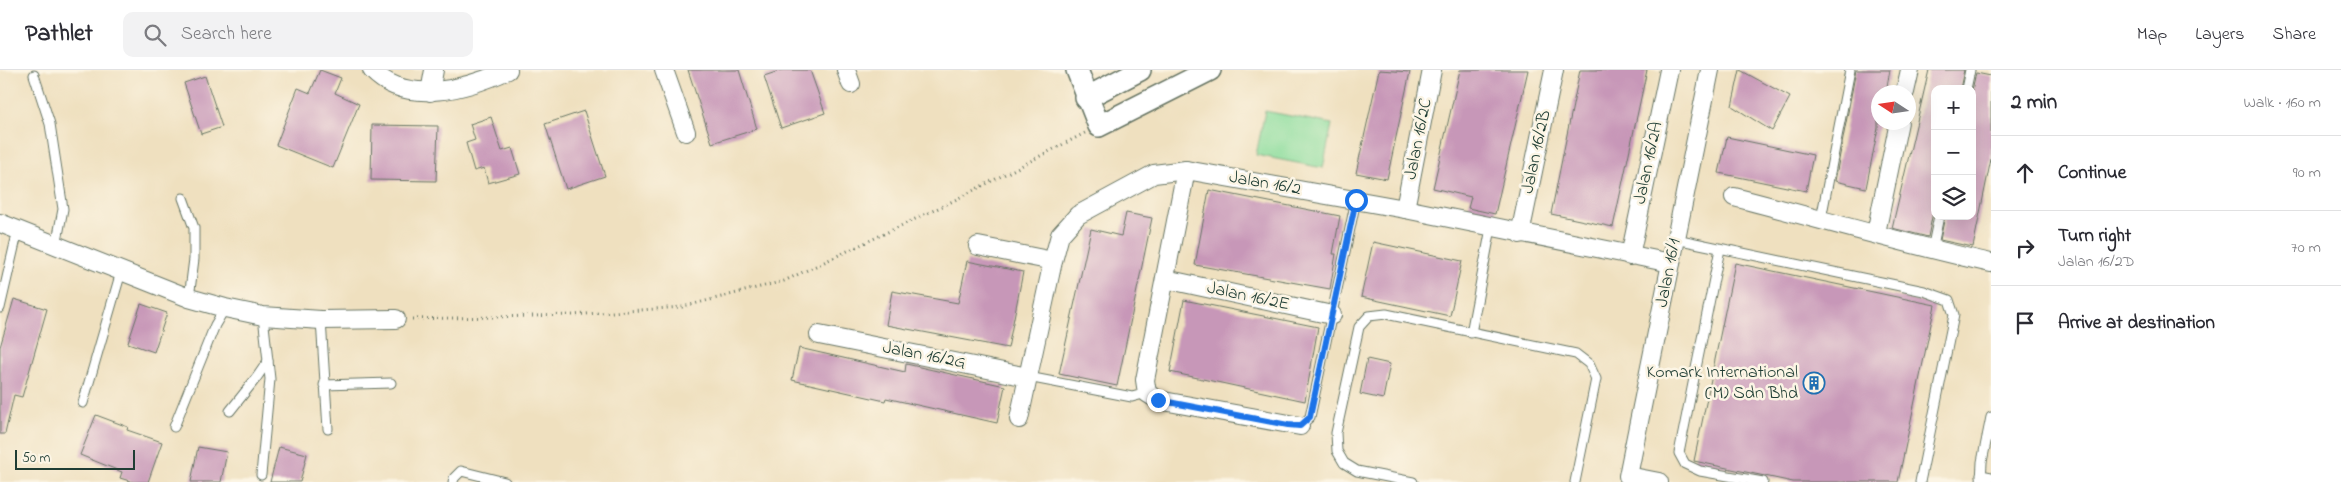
<!DOCTYPE html>
<html lang="en">
<head>
<meta charset="utf-8">
<style>
	:root { --surface:#fff; --page:#f2f2f3; --text:#2b2b33; --muted:#7c7c81; --line:#e1e1e2 }
	body { margin:0; font-family:"Indie Flower",sans-serif; background:var(--page); color:var(--text) }
	.controls { position:absolute; right:15px; top:15px; display:grid; overflow:hidden; border-radius:10px; box-shadow:0 5px 20px #0002 }
	.controls button { width:45px; height:45px; display:grid; place-items:center; padding:0; border:0; border-bottom:1px solid var(--line); background:var(--surface); color:var(--text); font:25px sans-serif }
	.compass { position:absolute; left:1871px; top:15px; width:45px; height:45px; border-radius:50%; background:var(--surface); box-shadow:0 5px 20px #0002; rotate:282deg }
	.scale { position:absolute; left:15px; bottom:12px; width:120px; box-sizing:border-box; padding-left:5px; border:2px solid #1f3d34; border-top:0; font-size:14px; line-height:18px; white-space:nowrap; color:#1f3d34; -webkit-text-stroke:4px #fcf5e5; paint-order:stroke }
	.stop { position:absolute; width:15px; height:15px; margin:-11px; border:4px solid #1a73e8; border-radius:50%; background:#fff }
	.stop.end { background:#1a73e8; border-color:#fff; box-shadow:0 1px 5px #0008 }
	.list { margin:0; padding:0; list-style:none }
	h2 { display:flex; justify-content:space-between; align-items:center; height:65px; margin:0; padding:0 20px; font-size:21px }
	h2 small { font-size:16px; font-weight:400; color:var(--muted) }
	.list li { display:grid; grid-template-columns:32px 1fr auto; gap:15px; align-items:center; box-sizing:border-box; height:75px; padding:0 20px; border-top:1px solid var(--line) }
	.list b { display:block; font-size:19px; white-space:nowrap }
	.list p { margin:0; font-size:16px; white-space:nowrap; color:var(--muted) }
	.list em { font-size:16px; font-style:normal; color:var(--muted) }
	.icon { flex:none; width:28px; height:28px; fill:none; stroke:currentColor; stroke-width:2; stroke-linecap:round; stroke-linejoin:round }
	.map { position:relative; flex:none; width:1991px; height:412px; overflow:hidden }
	header { display:flex; align-items:center; gap:30px; box-sizing:border-box; height:70px; padding:0 25px; background:var(--surface); border-bottom:1px solid var(--line) }
	header strong { font-size:24px }
	nav { display:flex; gap:28px; margin-inline-start:auto; font-size:18px }
	.search { width:350px; height:45px; background:var(--page); display:flex; align-items:center; gap:12px; box-sizing:border-box; padding:0 18px; border-radius:10px; color:var(--muted); font-size:19px }
	main { display:flex }
	aside { flex:1; background:var(--surface) }
	.map>svg:first-child { display:block }
</style>
</head>
<body>
<header>
<strong>Pathlet</strong>
<div class="search"><svg class="icon" aria-label="search" viewBox="0 0 24 24"><circle cx="10" cy="10" r="6"/><path d="M15 15l6 6"/></svg>Search here</div>
<nav><a>Map</a><a>Layers</a><a>Share</a></nav>
</header>
<main>
<div class="map">
<svg width="1991" height="412" viewBox="0 0 1991 412">
	<rect width="100%" height="100%" fill="#fcf5e5"/>
	<filter id="ink" filterUnits="userSpaceOnUse"><feTurbulence type="fractalNoise" baseFrequency=".02" numOctaves="2"/><feDisplacementMap in="SourceGraphic" scale="10" xChannelSelector="R" yChannelSelector="G"/><feConvolveMatrix kernelMatrix="1 2 1 2 8 2 1 2 1" color-interpolation-filters="sRGB"/></filter>
	<filter id="wash" filterUnits="userSpaceOnUse"><feTurbulence type="fractalNoise" baseFrequency=".0096" numOctaves="4" result="noise"/><feDisplacementMap in="SourceGraphic" scale="20" xChannelSelector="R" yChannelSelector="G"/><feGaussianBlur stdDeviation="1.12" result="paint"/><feColorMatrix in="noise" values="0 0 0 0 0 0 0 0 0 0 0 0 0 0 0 0 0 1.4 0 .05"/><feComposite in="paint" operator="in"/></filter>
	<g filter="url(#wash)">
		<rect width="100%" height="100%" fill="#efe0bf"/>
		<polygon fill="#8cdd9d" stroke="#568d68" points="1265,41 1332,54 1323,98 1256,85"/>
		<g id="blocks">
			<g fill="#c797b8">
				<polygon points="320,0 341,8 335,23 359,34 333,98 276,75 298,18 310,23"/>
				<polygon points="688,0 739,0 757,59 712,73"/>
				<polygon points="782,0 810,0 825,43 781,58 764,6"/>
				<polygon points="1379,0 1410,2 1387,109 1356,103"/>
				<polygon points="1460,0 1528,0 1495,144 1468,138 1471,127 1433,118"/>
				<polygon points="1580,0 1647,0 1613,157 1551,144"/>
				<polygon points="1740,0 1790,27 1772,61 1732,36"/>
				<polygon points="1856,0 1890,0 1886,22 1878,22 1878,58 1866,118 1835,111"/>
				<polygon points="1929,0 1964,0 1960,19 1935,19 1935,132 1928,167 1892,158"/>
				<polygon points="1976,3 1991,6 1991,89 1973,177 1940,170 1945,146 1972,146 1972,20"/>
				<polygon points="205,6 222,57 201,64 184,13"/>
				<polygon points="584,41 605,106 566,119 545,54"/>
				<polygon points="491,47 502,81 512,78 520,104 488,113 484,98 474,101 466,73 475,70 470,54"/>
				<polygon points="372,55 438,56 436,111 371,110"/>
				<polygon points="1727,67 1813,85 1806,121 1719,103"/>
				<polygon points="1209,120 1340,146 1333,184 1336,184 1330,219 1195,195"/>
				<polygon points="1126,143 1152,148 1117,316 1059,304 1091,159 1121,166"/>
				<polygon points="1373,172 1462,191 1450,246 1361,227"/>
				<polygon points="967,191 1023,202 1008,278 886,255 892,221 958,233"/>
				<polygon points="1735,193 1935,235 1898,412 1793,412 1694,391"/>
				<polygon points="14,229 47,239 22,327 14,325 5,364 0,364 0,277"/>
				<polygon points="1184,230 1318,257 1305,331 1170,302"/>
				<polygon points="141,234 167,243 154,282 128,273"/>
				<polygon points="799,278 905,302 906,294 1005,316 997,353 886,328 885,331 792,310"/>
				<polygon points="1367,289 1390,294 1383,329 1360,324"/>
				<polygon points="96,345 128,357 127,360 162,372 148,412 133,412 120,408 122,402 80,385"/>
				<polygon points="198,377 227,382 221,412 191,412"/>
				<polygon points="279,377 307,384 300,412 270,412"/>
			</g>
		</g>
	</g>
	<g filter="url(#ink)">
		<use href="#blocks" fill-opacity="0" stroke="#687665" stroke-width="1"/>
		<g fill="none" stroke-linecap="round" stroke-linejoin="round">
			<g stroke="#687665" stroke-width="11">
				<g id="service">
					<polyline points="34,5 50,54 63,139 56,176"/>
					<polyline points="1966,19 1970,0"/>
					<polyline points="183,128 194,158 194,189 189,228"/>
					<polyline points="1821,149 1850,0"/>
					<polyline points="1676,169 1924,221 1949,230 1954,245 1920,412"/>
					<polyline points="1720,179 1679,383 1685,394 1700,401 1763,412"/>
					<polyline points="1932,180 1939,146"/>
					<polyline points="0,238 18,160"/>
					<polyline points="321,250 328,359"/>
					<polyline points="1471,263 1491,158"/>
					<polyline points="1028,307 1132,327 1147,323"/>
					<polyline points="324,315 391,313"/>
					<polyline points="83,333 121,202"/>
					<polyline points="230,341 257,307 268,291"/>
					<polyline points="1300,356 1310,347 1356,130"/>
					<polyline points="174,357 215,255 225,238"/>
					<polyline points="261,405 270,309 263,246"/>
					<polyline points="1981,405 1991,407"/>
					<polyline points="453,412 454,408 461,401 505,412"/>
					<polyline points="1413,412 1357,401 1344,393 1337,381 1336,363 1359,257 1369,246 1386,244 1576,284 1589,294 1596,309 1575,412"/>
					<polyline points="1981,412 1982,392 1991,347"/>
				</g>
			</g>
			<g stroke="#687665" stroke-width="20">
				<g id="minor">
					<path d="M372 0C406 37 469 18 508 0"/>
					<polyline points="664,0 686,62"/>
					<polyline points="846,0 851,14"/>
					<polyline points="430,22 434,0"/>
					<polyline points="1905,22 1910,0"/>
					<polyline points="1186,100 1145,310 1147,323 1158,330 1300,356"/>
					<path d="M1734 127C1820 149 1905 174 1991 193"/>
					<polyline points="1405,139 1432,0"/>
					<polyline points="0,153 189,228 225,238 263,246 321,250 396,249"/>
					<polyline points="1876,163 1899,52"/>
					<polyline points="1520,164 1554,0"/>
					<polyline points="978,176 1053,191"/>
					<polyline points="1630,186 1669,0"/>
					<polyline points="1165,209 1332,245"/>
					<polyline points="819,265 1028,307"/>
					<polyline points="1019,349 1053,191 1060,165 1078,145 1154,104 1186,100 1405,139 1671,193"/>
					<polyline points="1659,412 1628,406 1710,0"/>
				</g>
			</g>
			<g stroke="#687665" stroke-width="24">
				<g id="tertiary">
					<polyline points="1077,0 1099,56 1210,0"/>
					<polyline points="1086,28 1140,0"/>
				</g>
			</g>
			<polyline stroke="#687665" stroke-width="3" stroke-dasharray="1 4" stroke-linecap="butt" points="412,249 572,245 682,237 784,211 947,134 1085,63"/>
			<use href="#service" stroke="#fff" stroke-width="9"/>
			<use href="#minor" stroke="#fff" stroke-width="18"/>
			<use href="#tertiary" stroke="#fff" stroke-width="21"/>
		</g>
	</g>
	<g fill="none" stroke-linecap="round" stroke-linejoin="round" filter="url(#ink)">
		<polyline stroke="#1a73e8" stroke-width="6" points="1158,330 1288,355 1300,356 1310,347 1356,130"/>
	</g>
	<defs>
		<g id="building-ring" transform="scale(1.125)"><circle r="9.5" fill="#fcf5e5" stroke="#1f6fb2" stroke-width="1.5"/><path d="M-4-6H4V6H1V3H-1V6H-4ZM-2.5-4.3h1.7v1.8h-1.7ZM.8-4.3h1.7v1.8H.8ZM-2.5-1h1.7V.8h-1.7ZM.8-1h1.7V.8H.8Z" fill="#1f6fb2"/></g>
	</defs>
	<g fill-rule="evenodd">
		<use href="#building-ring" x="1814" y="313"/>
	</g>
	<g text-anchor="middle" dominant-baseline="central" stroke-width="5" stroke-linejoin="round" paint-order="stroke">
		<g font-size="18" fill="#1f3d34" stroke="#fcf5e5">
			<text transform="translate(1419 69) rotate(-79)">Jalan 16/2C</text>
			<text transform="translate(1537 82) rotate(-78)">Jalan 16/2B</text>
			<text transform="translate(1649 93) rotate(-78)">Jalan 16/2A</text>
			<text transform="translate(1265 114) rotate(10)">Jalan 16/2</text>
			<text transform="translate(1669 203) rotate(-79)">Jalan 16/1</text>
			<text transform="translate(1248 227) rotate(12)">Jalan 16/2E</text>
			<text transform="translate(924 286) rotate(11)">Jalan 16/2G</text>
		</g>
		<g font-size="18" fill="#1f3d34" stroke="#fcf5e5" text-anchor="end">
			<text x="1798" y="303">Komark International<tspan x="1798" dy="21">(M) Sdn Bhd</tspan></text>
		</g>
	</g>
</svg>
<div class="controls">
<button>+</button>
<button>−</button>
<button><svg class="icon" aria-label="layers" viewBox="0 0 24 24"><path d="M12 4l9 5-9 5-9-5zM3 14l9 5 9-5"/></svg></button>
</div>
<svg class="compass" viewBox="-18 -18 36 36"><path d="M0-13l5 13h-10z" fill="#e53935"/><path d="M0 13l5-13h-10z" fill="#7c7c81"/></svg>
<div class="scale">50 m</div>
<div class="stop" style="left:1356px;top:130px"></div>
<div class="stop end" style="left:1158px;top:330px"></div>
</div>
<aside>
<h2>2 min<small>Walk · 160 m</small></h2>
<ul class="list">
<li><svg class="icon" aria-label="ahead" viewBox="0 0 24 24"><path d="M12 20V5M6 11l6-6 6 6"/></svg><div><b>Continue</b></div><em>90 m</em></li>
<li><svg class="icon" aria-label="right" viewBox="0 0 24 24"><path d="M7 20v-9h11M14 6l5 5-5 5"/></svg><div><b>Turn right</b><p>Jalan 16/2D</p></div><em>70 m</em></li>
<li><svg class="icon" aria-label="arrive" viewBox="0 0 24 24"><path d="M6 21V4h12l-3 4 3 4H6"/></svg><div><b>Arrive at destination</b></div></li>
</ul>
</aside>
</main>
</body>
</html>
